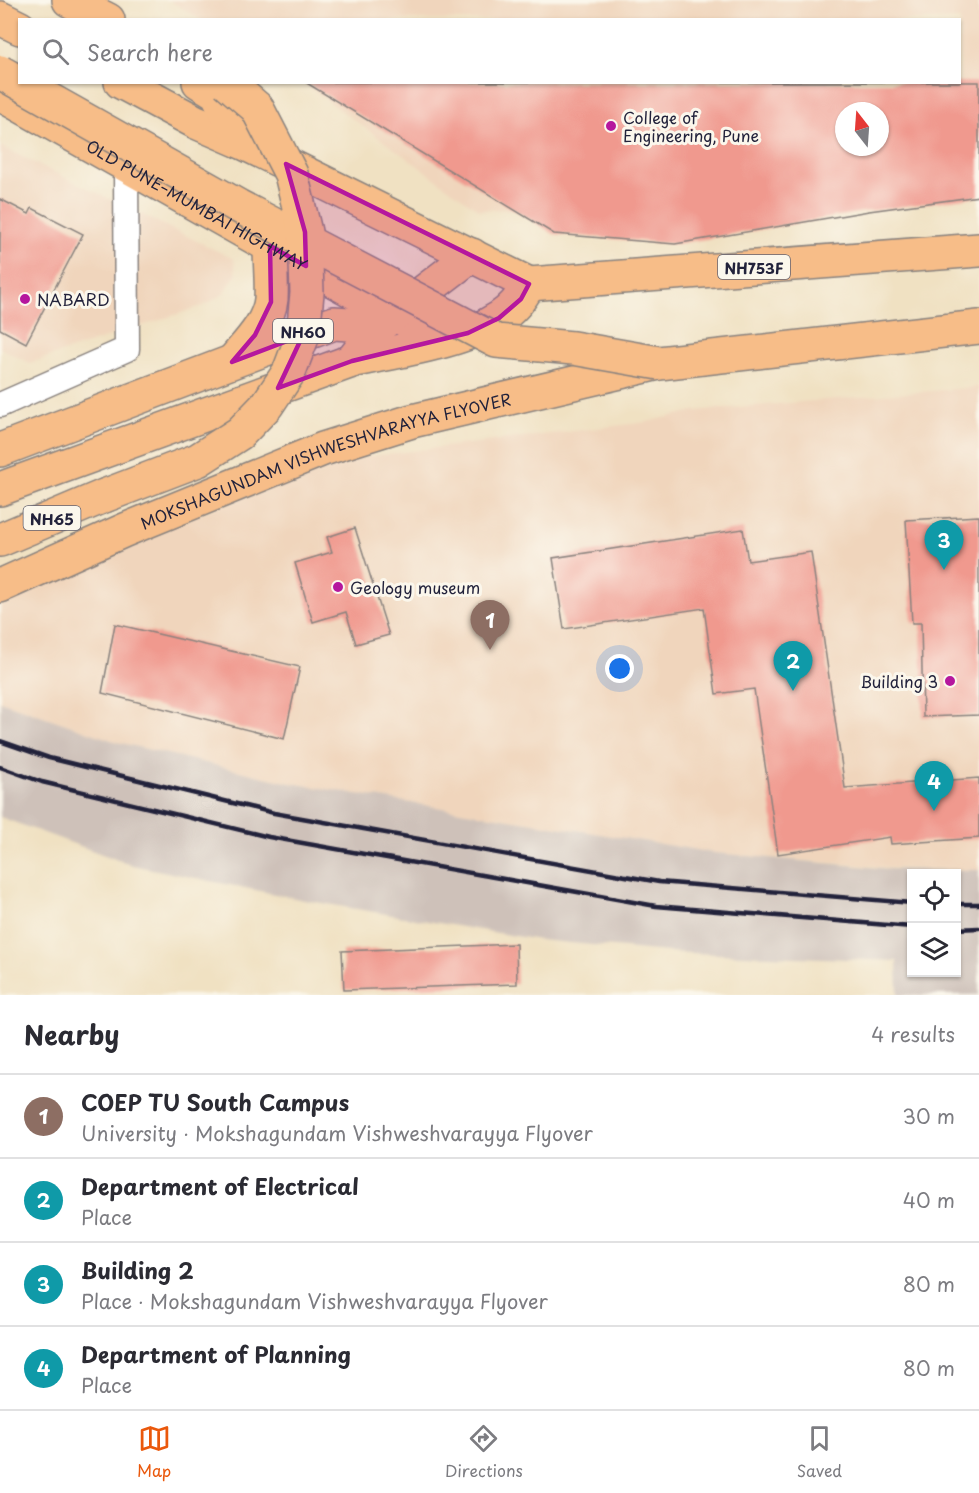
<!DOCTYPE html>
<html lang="en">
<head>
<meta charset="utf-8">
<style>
	:root { --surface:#fff; --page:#f2f2f3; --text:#2b2b33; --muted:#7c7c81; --line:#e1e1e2; --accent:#ea580c }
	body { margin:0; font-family:"Playpen Sans",sans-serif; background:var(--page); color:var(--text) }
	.controls { position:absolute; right:18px; bottom:18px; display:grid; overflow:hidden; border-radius:0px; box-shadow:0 2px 4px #0004 }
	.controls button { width:54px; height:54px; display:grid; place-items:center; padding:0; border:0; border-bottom:2px solid var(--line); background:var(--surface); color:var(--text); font:30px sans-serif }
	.compass { position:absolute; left:835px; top:102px; width:54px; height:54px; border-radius:50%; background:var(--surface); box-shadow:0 2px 4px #0004; rotate:343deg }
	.you { position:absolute; left:620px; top:669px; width:21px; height:21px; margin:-15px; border:4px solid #fff; border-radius:50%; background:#1a73e8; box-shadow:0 0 0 9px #1a73e833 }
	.badge { display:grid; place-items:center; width:39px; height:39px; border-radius:50%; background:var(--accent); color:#fff; font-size:20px; font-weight:700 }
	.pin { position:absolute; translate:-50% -50px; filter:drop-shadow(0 2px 3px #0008) }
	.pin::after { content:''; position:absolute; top:32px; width:21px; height:18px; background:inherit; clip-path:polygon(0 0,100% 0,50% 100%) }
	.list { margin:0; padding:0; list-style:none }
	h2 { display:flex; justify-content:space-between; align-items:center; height:78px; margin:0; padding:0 24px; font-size:26px }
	h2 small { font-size:20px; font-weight:400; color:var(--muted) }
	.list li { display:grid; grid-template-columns:39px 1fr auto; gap:18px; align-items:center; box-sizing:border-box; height:84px; padding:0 24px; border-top:2px solid var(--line) }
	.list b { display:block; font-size:22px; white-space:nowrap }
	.list p { margin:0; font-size:20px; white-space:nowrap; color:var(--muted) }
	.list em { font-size:20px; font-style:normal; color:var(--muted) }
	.icon { flex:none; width:33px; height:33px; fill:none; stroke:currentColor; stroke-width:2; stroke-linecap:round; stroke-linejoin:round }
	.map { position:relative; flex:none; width:979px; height:995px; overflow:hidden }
	.search { position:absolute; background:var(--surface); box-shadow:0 2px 4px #0004; left:18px; right:18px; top:18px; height:66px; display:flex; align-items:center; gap:15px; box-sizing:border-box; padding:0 21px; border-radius:0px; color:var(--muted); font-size:22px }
	.sheet { height:414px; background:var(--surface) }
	nav { display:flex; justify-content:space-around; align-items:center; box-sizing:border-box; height:84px; border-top:2px solid var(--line); background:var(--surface); font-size:16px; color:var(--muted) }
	nav a { display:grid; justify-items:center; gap:3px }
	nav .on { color:var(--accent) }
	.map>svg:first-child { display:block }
</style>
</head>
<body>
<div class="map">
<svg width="979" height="995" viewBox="0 0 979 995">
	<rect width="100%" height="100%" fill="#fbf7ec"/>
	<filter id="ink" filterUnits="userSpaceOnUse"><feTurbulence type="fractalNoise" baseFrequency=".0167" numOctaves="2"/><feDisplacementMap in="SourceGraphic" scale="12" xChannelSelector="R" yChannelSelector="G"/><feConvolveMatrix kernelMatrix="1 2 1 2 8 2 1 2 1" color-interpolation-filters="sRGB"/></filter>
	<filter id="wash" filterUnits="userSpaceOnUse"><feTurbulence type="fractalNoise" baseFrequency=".008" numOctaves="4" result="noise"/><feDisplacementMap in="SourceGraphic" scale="24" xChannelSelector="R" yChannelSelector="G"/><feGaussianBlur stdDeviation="1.35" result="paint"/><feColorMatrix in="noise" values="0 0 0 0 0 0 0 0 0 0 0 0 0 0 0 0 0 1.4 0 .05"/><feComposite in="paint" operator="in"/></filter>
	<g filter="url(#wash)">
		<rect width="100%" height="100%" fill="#f0e1c2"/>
		<g fill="#f0d5bc" fill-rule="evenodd">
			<path d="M169 0H979V196L869 211 675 244 554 234 514 209 479 210 303 83 960 82V20H201ZM844 111H880V147H844Z"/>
			<polygon points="0,146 234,259 236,275 222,295 205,305 30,363 0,348"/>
			<polygon points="979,387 979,870 891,868 715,853 290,783 117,742 0,701 0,599 108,548 340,460 647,422 694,411"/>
		</g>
		<path fill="#cec1b9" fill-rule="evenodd" d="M0 701 117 742 290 783 715 853 891 869 979 870V995H898L897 961 667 952 539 940 304 900 132 865 0 817ZM912 874H956V972H912Z"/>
		<g id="blocks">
			<g fill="#f0998e" fill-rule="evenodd">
				<path d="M305 82H979V196L869 211 675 244 554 234ZM844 111H880V147H844Z"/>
				<polygon points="0,199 29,214 32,208 83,234 26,343 0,329"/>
				<polygon points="979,516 979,715 923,717 921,623 912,623 906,520"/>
				<polygon points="355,528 389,635 356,644 346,612 313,622 295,563 332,552 327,537"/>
				<polygon points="743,529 748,561 811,552 845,788 979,778 979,838 891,844 890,837 778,854 754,689 716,694 704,608 564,629 553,558"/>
				<polygon points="115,624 300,667 284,739 102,693"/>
				<polygon points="516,944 517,984 344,990 342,951"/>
			</g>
		</g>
	</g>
	<g filter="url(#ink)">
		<use href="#blocks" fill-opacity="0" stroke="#89827e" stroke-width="1.5"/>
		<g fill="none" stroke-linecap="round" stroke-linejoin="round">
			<g stroke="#89827e" stroke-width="27">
				<polyline id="street" points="0,405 127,349 126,166"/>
			</g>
			<g stroke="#89827e" stroke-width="36">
				<g id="highway">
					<polyline points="69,0 108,20"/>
					<polyline points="0,18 20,28"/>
					<polyline points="121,82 196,122 242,142 529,284"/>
					<polyline points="199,82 217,93 242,142"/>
					<path id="s1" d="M0 94 270 246 395 314 439 341"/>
					<polyline points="529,284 979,250"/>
					<path d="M234 360C248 343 269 323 271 299 272 282 270 264 270 246"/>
					<path d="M352 361C396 351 461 343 499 318 512 310 522 297 529 284"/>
					<polyline points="0,450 334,323 379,326 472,255"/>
					<polyline points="0,489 352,361 379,326"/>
					<polyline points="0,540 104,496"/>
					<path id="s2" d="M0 586 125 530 323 449 412 421 659 363 979 327"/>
				</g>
			</g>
			<use href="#street" stroke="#fff" stroke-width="24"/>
			<use href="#highway" stroke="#f7bd88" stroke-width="33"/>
			<g stroke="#22223b" stroke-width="4.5">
				<polyline points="0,741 49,758 274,813 659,882 912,903"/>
				<polyline points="0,767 42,782 269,837 656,906 912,927"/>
				<polyline points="956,904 979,904"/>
				<polyline points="956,929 979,928"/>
			</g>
			<g stroke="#89827e" stroke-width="36" stroke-linecap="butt">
				<g id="highway-bridge">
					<polyline points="0,72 238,206 496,341 573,348 659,363"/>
					<polyline points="104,496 198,460 240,433 267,405 289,372 303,335 307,293 305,232 291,174 257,108 227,82"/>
				</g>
			</g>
			<use href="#highway-bridge" stroke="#f7bd88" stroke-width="33"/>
		</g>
	</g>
	<path fill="#b5179e" fill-opacity="0.2" stroke="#b5179e" stroke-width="4.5" stroke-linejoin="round" d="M286 164 529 284 521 299 499 318 468 333 352 361 278 388 303 335 232 362 255 335 271 302 270 246 306 266 305 232Z"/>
	<g fill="#b5179e" stroke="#fbf7ec" stroke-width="2">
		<circle cx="611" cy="126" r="6"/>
		<circle cx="25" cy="299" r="6"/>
		<circle cx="338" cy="587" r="6"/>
		<circle cx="950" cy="681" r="6"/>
	</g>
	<g text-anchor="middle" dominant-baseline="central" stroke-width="6" stroke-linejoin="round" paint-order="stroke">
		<g fill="#fbf7ec" stroke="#636270" stroke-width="1.5">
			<rect x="718" y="255" width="72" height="24" rx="4.5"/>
			<rect x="273" y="319" width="60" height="24" rx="4.5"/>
			<rect x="23.5" y="506" width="57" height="24" rx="4.5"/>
		</g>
		<g font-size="15" font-weight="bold" fill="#22223b">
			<text x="754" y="267">NH753F</text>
			<text x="303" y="331">NH60</text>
			<text x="52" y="518">NH65</text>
		</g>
		<g font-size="16" fill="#22223b" stroke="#fbf7ec" text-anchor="start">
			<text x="623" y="117">College of<tspan x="623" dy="18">Engineering, Pune</tspan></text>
			<text x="37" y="299">NABARD</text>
			<text x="350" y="587">Geology museum</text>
			<text x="938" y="681" text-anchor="end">Building 3</text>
		</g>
		<g font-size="16" fill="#22223b" stroke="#fbf7ec">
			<text stroke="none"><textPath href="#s1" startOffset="226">OLD PUNE–MUMBAI HIGHWAY</textPath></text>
			<text stroke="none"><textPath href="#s2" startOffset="350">MOKSHAGUNDAM VISHWESHVARAYYA FLYOVER</textPath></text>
		</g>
	</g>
</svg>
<div class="controls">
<button><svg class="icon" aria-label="locate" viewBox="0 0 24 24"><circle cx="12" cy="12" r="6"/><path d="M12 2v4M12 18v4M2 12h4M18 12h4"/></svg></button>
<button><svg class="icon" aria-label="layers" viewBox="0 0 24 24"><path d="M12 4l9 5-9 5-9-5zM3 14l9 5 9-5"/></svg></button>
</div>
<svg class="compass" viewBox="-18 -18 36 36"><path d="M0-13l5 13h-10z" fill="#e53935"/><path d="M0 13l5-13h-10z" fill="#7c7c81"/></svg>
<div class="you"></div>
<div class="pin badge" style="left:490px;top:650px;background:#8d6e63">1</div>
<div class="pin badge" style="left:793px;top:691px;background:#0f9aa8">2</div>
<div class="pin badge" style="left:944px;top:570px;background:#0f9aa8">3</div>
<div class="pin badge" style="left:934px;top:811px;background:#0f9aa8">4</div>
<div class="search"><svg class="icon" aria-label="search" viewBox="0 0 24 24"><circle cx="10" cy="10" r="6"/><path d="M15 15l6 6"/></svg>Search here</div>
</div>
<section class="sheet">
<h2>Nearby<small>4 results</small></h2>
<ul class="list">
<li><span class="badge" style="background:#8d6e63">1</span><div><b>COEP TU South Campus</b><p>University · Mokshagundam Vishweshvarayya Flyover</p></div><em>30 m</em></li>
<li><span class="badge" style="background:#0f9aa8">2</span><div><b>Department of Electrical</b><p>Place</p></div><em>40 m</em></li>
<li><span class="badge" style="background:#0f9aa8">3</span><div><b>Building 2</b><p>Place · Mokshagundam Vishweshvarayya Flyover</p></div><em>80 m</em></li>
<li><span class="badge" style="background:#0f9aa8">4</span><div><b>Department of Planning</b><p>Place</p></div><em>80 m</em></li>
</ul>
</section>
<nav>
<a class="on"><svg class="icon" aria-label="map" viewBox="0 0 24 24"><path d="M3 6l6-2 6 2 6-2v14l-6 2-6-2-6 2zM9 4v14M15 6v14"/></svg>Map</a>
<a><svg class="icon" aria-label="directions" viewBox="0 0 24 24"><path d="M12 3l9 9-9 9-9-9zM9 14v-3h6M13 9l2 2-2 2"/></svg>Directions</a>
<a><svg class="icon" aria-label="saved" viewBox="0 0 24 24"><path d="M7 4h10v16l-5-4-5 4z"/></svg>Saved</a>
</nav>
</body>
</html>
